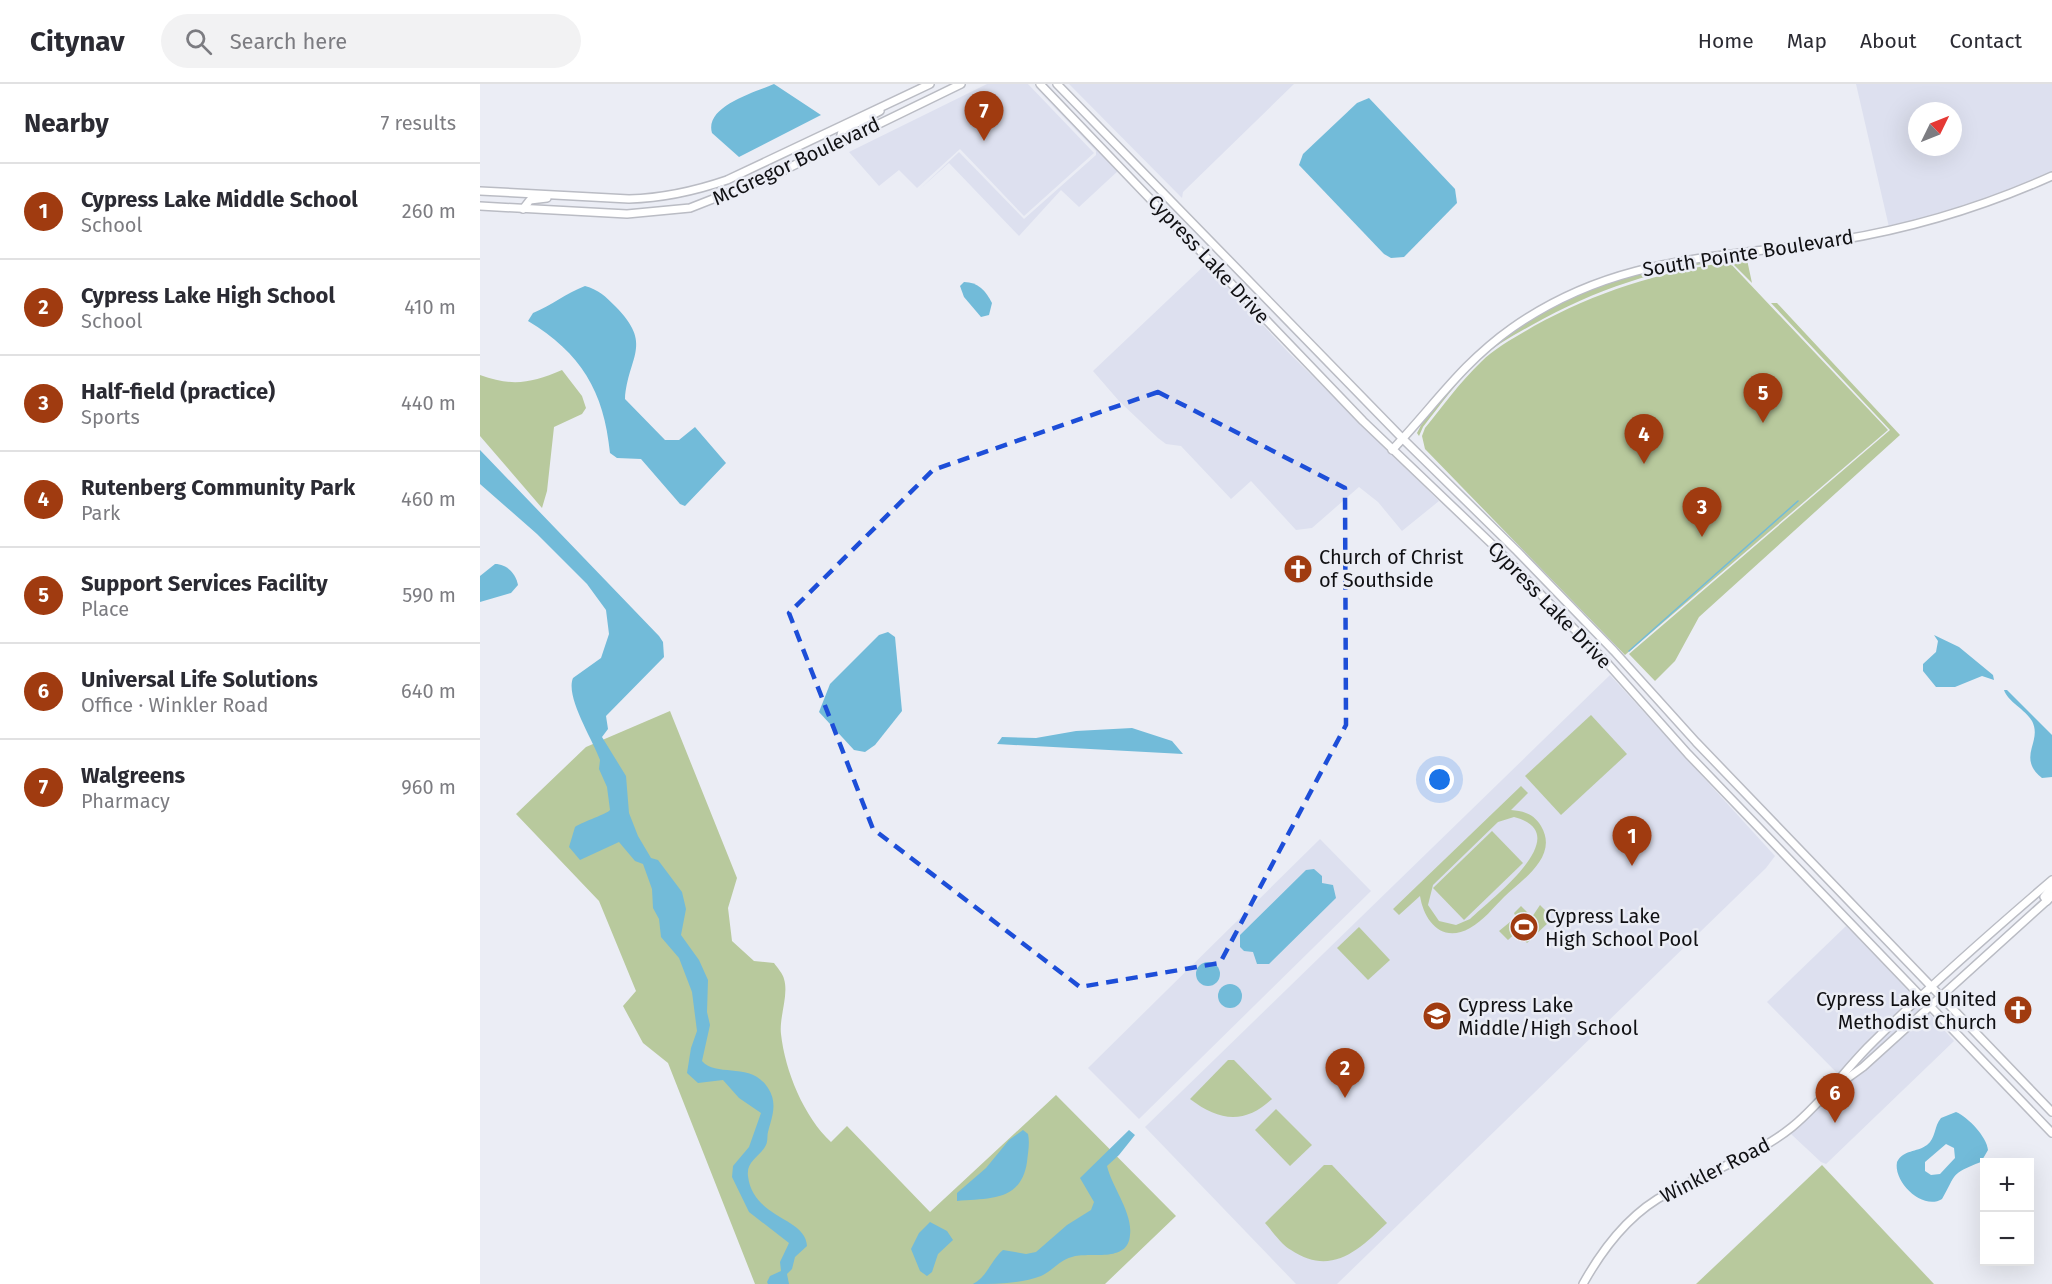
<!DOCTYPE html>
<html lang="en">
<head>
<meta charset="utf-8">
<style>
	:root { --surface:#fff; --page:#f2f2f3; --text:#2b2b33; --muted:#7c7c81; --line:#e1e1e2; --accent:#a03b10 }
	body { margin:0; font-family:"Fira Sans",sans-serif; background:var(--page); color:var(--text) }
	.controls { position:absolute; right:18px; bottom:18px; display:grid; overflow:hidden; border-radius:0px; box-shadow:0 6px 24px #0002 }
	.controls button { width:54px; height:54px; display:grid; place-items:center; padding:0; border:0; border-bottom:2px solid var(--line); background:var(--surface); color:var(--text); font:30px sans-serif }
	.compass { position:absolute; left:1428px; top:18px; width:54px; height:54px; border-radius:50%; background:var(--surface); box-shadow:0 6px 24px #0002; rotate:47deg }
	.you { position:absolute; left:960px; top:696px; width:21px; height:21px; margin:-15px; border:4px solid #fff; border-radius:50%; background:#1a73e8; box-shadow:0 0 0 9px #1a73e833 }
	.badge { display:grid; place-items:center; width:39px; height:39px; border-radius:50%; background:var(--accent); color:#fff; font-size:20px; font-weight:700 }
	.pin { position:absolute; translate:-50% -50px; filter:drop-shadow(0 2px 3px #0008) }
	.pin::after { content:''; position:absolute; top:32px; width:21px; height:18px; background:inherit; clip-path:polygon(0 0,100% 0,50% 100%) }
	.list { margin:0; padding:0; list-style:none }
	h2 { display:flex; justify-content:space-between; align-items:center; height:78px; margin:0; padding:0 24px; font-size:26px }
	h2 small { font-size:20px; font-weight:400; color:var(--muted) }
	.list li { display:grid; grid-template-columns:39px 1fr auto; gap:18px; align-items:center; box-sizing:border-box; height:96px; padding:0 24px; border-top:2px solid var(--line) }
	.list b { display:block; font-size:22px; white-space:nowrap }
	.list p { margin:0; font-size:20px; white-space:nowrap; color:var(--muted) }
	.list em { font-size:20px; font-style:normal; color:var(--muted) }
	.icon { flex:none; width:33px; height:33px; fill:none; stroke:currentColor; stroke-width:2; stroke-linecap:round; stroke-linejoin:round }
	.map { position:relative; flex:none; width:1572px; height:1200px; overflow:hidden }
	header { display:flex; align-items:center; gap:36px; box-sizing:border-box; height:84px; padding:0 30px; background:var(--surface); border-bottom:2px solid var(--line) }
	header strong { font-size:28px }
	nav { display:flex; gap:33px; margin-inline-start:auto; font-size:21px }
	.search { width:420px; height:54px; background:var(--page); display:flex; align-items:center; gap:15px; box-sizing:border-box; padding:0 21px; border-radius:33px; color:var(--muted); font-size:22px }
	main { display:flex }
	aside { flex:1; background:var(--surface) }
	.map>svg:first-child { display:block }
</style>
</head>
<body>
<header>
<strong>Citynav</strong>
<div class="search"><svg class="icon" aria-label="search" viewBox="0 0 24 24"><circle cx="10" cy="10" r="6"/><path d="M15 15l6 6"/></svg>Search here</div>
<nav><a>Home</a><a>Map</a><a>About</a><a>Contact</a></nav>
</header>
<main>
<aside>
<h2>Nearby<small>7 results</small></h2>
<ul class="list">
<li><span class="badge">1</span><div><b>Cypress Lake Middle School</b><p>School</p></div><em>260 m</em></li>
<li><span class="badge">2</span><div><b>Cypress Lake High School</b><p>School</p></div><em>410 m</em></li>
<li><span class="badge">3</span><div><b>Half-field (practice)</b><p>Sports</p></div><em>440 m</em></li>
<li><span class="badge">4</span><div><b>Rutenberg Community Park</b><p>Park</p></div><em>460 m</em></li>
<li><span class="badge">5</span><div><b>Support Services Facility</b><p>Place</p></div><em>590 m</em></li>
<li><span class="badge">6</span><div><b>Universal Life Solutions</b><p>Office · Winkler Road</p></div><em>640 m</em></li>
<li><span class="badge">7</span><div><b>Walgreens</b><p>Pharmacy</p></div><em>960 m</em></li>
</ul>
</aside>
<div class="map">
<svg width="1572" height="1200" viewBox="0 0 1572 1200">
	<rect width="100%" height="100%" fill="#ebedf5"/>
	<g fill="#dde0ef" fill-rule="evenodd">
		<polygon points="507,0 548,0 614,69 544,132 480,65 437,104 419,86 399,102 369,68"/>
		<polygon points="552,0 639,86 599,123 581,106 539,152 469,79 440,105 479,68 544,135 616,71 616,67"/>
		<polygon points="589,0 814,0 703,108 702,114"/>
		<path d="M1376 0H1572V88L1490 121 1409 143ZM1437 27H1473V63H1437Z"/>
		<polygon points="726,180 809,269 959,417 922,447 898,418 879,403 832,444 816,446 771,397 751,415 701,362 686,360 678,354 639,317 613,287"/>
		<polygon points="1130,591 1295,772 1286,784 857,1200 816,1200 665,1043"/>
		<polygon points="840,755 891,807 659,1035 608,984"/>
		<polygon points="1366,842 1436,914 1359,991 1287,918"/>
		<polygon points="1440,919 1444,923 1366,992 1389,966"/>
		<polygon points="1448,928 1474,957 1346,1080 1341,1078 1311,1050 1354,1006 1382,988"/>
	</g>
	<g fill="#b8c99d" fill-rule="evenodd">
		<path d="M1266 171 1272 199 1249 176C1177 185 1116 205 1052 241 1034 251 1014 262 999 276 978 296 961 320 943 343L939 352 937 349C976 272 1080 207 1162 187 1196 179 1232 176 1266 171Z"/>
		<path d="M1249 178 1408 346 1145 571 945 365 942 352 945 344C963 322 980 298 1001 278 1016 263 1036 253 1054 242 1116 208 1179 188 1249 178Z"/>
		<polygon points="1291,219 1297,219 1420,351 1219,533 1195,577 1175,597 1149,570 1410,346"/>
		<path d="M82 286 102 312 106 324 102 330 74 343 67 407 62 424 0 352V291C33 303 51 299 82 286Z"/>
		<path d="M190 627 257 794 248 824 252 857 274 877 294 879C297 883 303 890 304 895 309 911 299 933 301 950 305 987 324 1033 351 1058L367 1042 450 1128 576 1011 696 1132 625 1200H275L188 979 163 959 143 922 156 907 119 817 36 730 106 663Z"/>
		<polygon points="1111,631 1147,670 1081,731 1045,692"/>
		<path d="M1041 702 1048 709 1031 726C1044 727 1054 730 1061 742 1079 772 1043 795 1024 813 1014 823 1003 837 990 844 962 860 944 837 940 812L919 831 913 825ZM1034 733C1099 750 1010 815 990 835L976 841 959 837 948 821 953 801 1018 738Z"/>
		<polygon points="1012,747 1043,779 984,836 953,804"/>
		<polygon points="1060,821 1070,831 1067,834 1070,837 1047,859 1037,848 1028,856 1019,847 1036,833 1034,829 1041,822 1052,833"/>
		<polygon points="879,843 910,876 888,896 857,864"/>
		<path d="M748 976H754L792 1015C764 1041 739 1037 710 1015Z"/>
		<polygon points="796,1025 832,1061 810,1082 775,1046"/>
		<path d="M844 1081H852L907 1139C879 1166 851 1193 811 1166 801 1160 793 1148 785 1139Z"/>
		<polygon points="1342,1081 1454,1200 1216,1200"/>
	</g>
	<g fill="#72bbd9" fill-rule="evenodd">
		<path d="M294 0 341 31 259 73 232 49C224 22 276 8 294 0Z"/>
		<polygon points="889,14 975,105 977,119 924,173 911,174 904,170 819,81 823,70 877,19"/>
		<path d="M484 198C498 198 506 207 512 219L509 231 501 233 484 213 480 202Z"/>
		<path d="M105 202C119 206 125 212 135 222 174 261 148 272 145 315L185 356H199L215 343 246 379 205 422 200 420 161 375 137 374 130 369C124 307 101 269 48 237L53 229C71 222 86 209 105 202Z"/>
		<path d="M0 366 179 552 183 558 184 573 126 632 128 645 122 653 146 692 149 729 158 752 171 774 178 776 202 808 206 825 201 851 219 876 228 896 227 928 230 941 222 977C237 994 271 977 288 1004 298 1019 292 1033 288 1048 287 1052 288 1057 286 1061 280 1073 266 1077 268 1092 273 1135 326 1133 327 1162L315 1173 312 1185 307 1190 309 1200H288L287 1198 290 1192 301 1187 300 1178 309 1159 269 1128 252 1093 253 1082 269 1063 281 1029 259 1014 243 996 218 999 207 989 211 964 217 947 212 908 199 874 181 853 179 835 173 824 172 805 163 780 155 777 139 758 100 776 89 763 95 743C104 737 127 730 130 726L127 703 119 685 120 676C113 656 85 613 93 594L121 574 129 550 126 526 107 500 57 450 0 400Z"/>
		<path d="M15 480C27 480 36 490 38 501L31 509 0 518V492Z"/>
		<polygon points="408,548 415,553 422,627 395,661 385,668 374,666 339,628 350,600 399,551"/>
		<polygon points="1454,551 1479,563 1513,591 1514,596 1502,592 1475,603 1456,603 1443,587 1443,580 1456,568 1458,557"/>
		<path d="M1524 606H1527L1572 651V693L1562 694C1536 673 1563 658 1552 637 1545 625 1528 618 1524 606Z"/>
		<polygon points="652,644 692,657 703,670 517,660 522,653 556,654 596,647"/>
		<polygon points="834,785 842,792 842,799 853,801 856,814 789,880 777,880 773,868 764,867 760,863 760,851 826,786"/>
		<circle cx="728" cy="890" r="12"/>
		<circle cx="750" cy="912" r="12"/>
		<path d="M1476 1028C1488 1033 1507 1053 1508 1066L1501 1078C1470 1090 1477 1089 1462 1115 1443 1127 1413 1098 1417 1078 1424 1065 1436 1069 1447 1061 1456 1054 1454 1042 1461 1034ZM1466 1060 1474 1064 1475 1074 1460 1090 1451 1091 1445 1087V1078Z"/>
		<path d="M543 1046 548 1050C550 1059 548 1068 547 1078 541 1118 509 1114 477 1117V1109L506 1084 529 1056Z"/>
		<path d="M649 1046 655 1051 639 1071 627 1082C632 1103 653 1129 650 1151 648 1180 609 1167 592 1173 580 1176 572 1187 561 1192 540 1200 516 1200 493 1200 507 1193 511 1176 523 1166L546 1170 556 1168 587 1141 611 1126 614 1118 600 1094Z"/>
		<polygon points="450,1138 467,1147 473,1156 458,1170 452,1188 447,1192 440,1187 431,1165 439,1149"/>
	</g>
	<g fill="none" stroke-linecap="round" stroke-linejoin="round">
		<polyline stroke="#72bbd9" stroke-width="1.5" points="1149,567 1318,417"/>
		<g stroke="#babcc4" stroke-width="10">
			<g id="secondary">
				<polyline points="560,0 883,337 1016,464 1128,580 1208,670 1572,1049"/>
				<polyline points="577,0 923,355 1037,467 1134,567 1216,658 1572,1028"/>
				<polyline points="359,59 362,47 400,27"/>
				<path d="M0 107 149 115C183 114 215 107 247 96L450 0"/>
				<polyline points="0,122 147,130 210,124 294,91 481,0"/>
				<polyline points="43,125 50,116 67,114"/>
				<path d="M912 366C954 322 981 280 1032 244 1137 170 1240 175 1360 156 1433 144 1505 122 1572 92"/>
				<polyline points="1567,817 1564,813 1572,803"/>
				<polyline points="1358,1001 1383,983 1572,812"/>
				<path d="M1103 1200C1123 1164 1151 1128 1188 1109 1230 1087 1276 1072 1312 1043 1341 1019 1362 990 1387 964 1446 905 1509 850 1572 796"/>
			</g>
		</g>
		<use href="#secondary" stroke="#fff" stroke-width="7"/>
	</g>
	<path fill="none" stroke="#1d4ed8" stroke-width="4.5" stroke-dasharray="12 8" stroke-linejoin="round" d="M678 308 865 404 866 641 740 879 600 903 393 745 309 529 453 386Z"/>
	<defs>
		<g id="church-disc" transform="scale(1.5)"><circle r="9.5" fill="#a03b10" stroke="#ebedf5"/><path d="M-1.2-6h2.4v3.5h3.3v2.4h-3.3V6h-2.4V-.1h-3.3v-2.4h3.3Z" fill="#fff"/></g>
		<g id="stadium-disc" transform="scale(1.5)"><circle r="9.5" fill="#a03b10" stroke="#ebedf5"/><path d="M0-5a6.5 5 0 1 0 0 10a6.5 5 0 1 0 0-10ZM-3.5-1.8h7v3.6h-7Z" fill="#fff"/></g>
		<g id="school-disc" transform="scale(1.5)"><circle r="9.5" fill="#a03b10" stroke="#ebedf5"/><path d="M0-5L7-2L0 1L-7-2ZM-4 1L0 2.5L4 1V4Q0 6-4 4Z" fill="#fff"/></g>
	</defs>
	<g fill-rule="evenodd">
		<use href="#church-disc" x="818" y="485"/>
		<use href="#stadium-disc" x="1044" y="843"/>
		<use href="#church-disc" x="1538" y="926"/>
		<use href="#school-disc" x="957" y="932"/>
	</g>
	<g text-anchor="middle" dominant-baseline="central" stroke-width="5" stroke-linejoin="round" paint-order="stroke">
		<g font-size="20" fill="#101013" stroke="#ebedf5">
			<text transform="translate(316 77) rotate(-25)">McGregor Boulevard</text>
			<text transform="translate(1268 169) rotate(-9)">South Pointe Boulevard</text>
			<text transform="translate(729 175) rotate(47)">Cypress Lake Drive</text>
			<text transform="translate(1070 521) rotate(46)">Cypress Lake Drive</text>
			<text transform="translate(1235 1086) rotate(-27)">Winkler Road</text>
		</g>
		<g font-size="20" fill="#101013" stroke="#ebedf5" text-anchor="start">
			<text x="839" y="473">Church of Christ<tspan x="839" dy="23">of Southside</tspan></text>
			<text x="1065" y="832">Cypress Lake<tspan x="1065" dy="23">High School Pool</tspan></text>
			<text x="1517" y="915" text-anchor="end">Cypress Lake United<tspan x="1517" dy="23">Methodist Church</tspan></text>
			<text x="978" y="921">Cypress Lake<tspan x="978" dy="23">Middle/High School</tspan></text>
		</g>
	</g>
</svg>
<div class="controls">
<button>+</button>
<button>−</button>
</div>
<svg class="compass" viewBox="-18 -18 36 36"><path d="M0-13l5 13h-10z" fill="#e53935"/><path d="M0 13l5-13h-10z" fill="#7c7c81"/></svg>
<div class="you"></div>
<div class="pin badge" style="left:1152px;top:782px">1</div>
<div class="pin badge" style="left:865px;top:1014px">2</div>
<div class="pin badge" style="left:1222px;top:453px">3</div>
<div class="pin badge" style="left:1164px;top:380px">4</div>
<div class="pin badge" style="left:1283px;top:339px">5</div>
<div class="pin badge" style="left:1355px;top:1039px">6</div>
<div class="pin badge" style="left:504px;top:57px">7</div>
</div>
</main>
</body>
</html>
